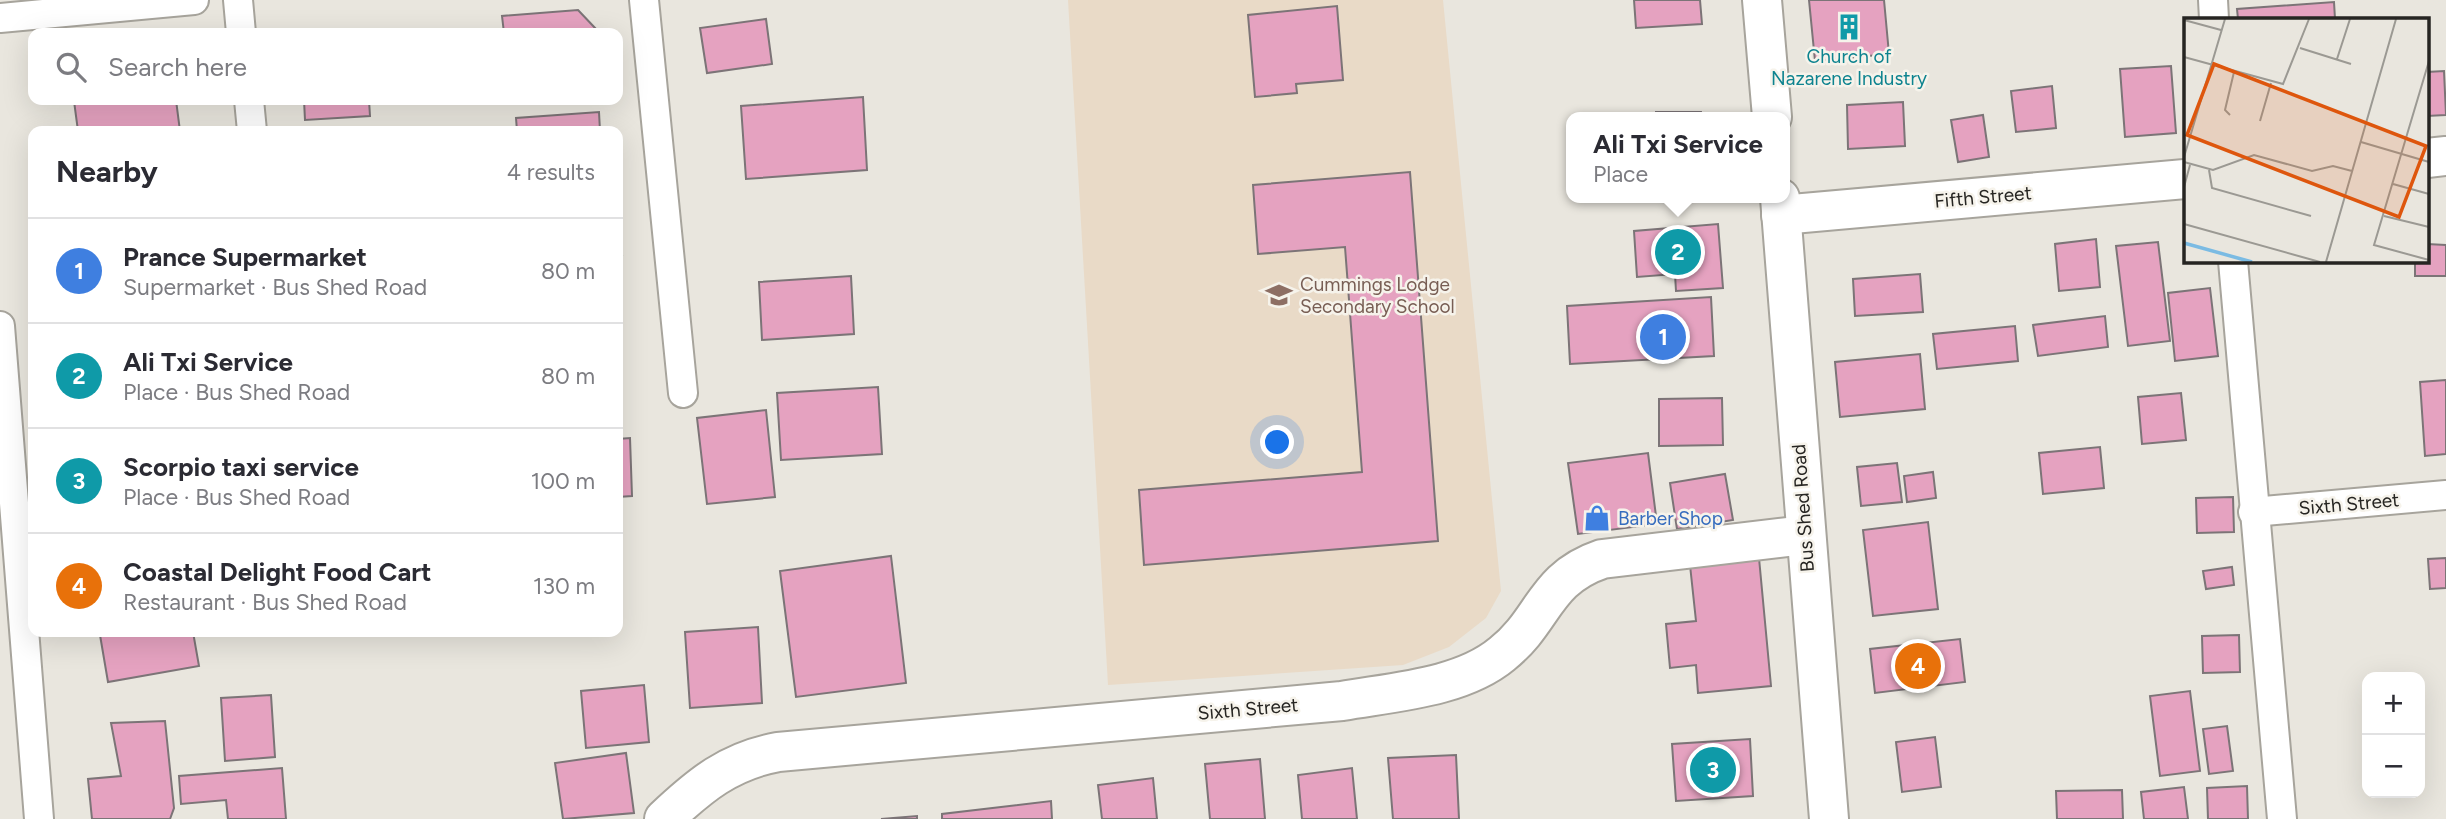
<!DOCTYPE html>
<html lang="en">
<head>
<meta charset="utf-8">
<style>
	:root { --surface:#fff; --page:#f2f2f3; --text:#2b2b33; --muted:#7c7c81; --line:#e1e1e2; --accent:#9e46b2 }
	body { margin:0; font-family:Figtree,sans-serif; background:var(--page); color:var(--text) }
	.controls { position:absolute; right:21px; bottom:21px; display:grid; overflow:hidden; border-radius:14px; box-shadow:0 7px 28px #0002 }
	.controls button { width:63px; height:63px; display:grid; place-items:center; padding:0; border:0; border-bottom:2px solid var(--line); background:var(--surface); color:var(--text); font:35px sans-serif }
	.you { position:absolute; left:1278px; top:443px; width:24px; height:24px; margin:-18px; border:5px solid #fff; border-radius:50%; background:#1a73e8; box-shadow:0 0 0 10px #1a73e833 }
	.badge { display:grid; place-items:center; width:46px; height:46px; border-radius:50%; background:var(--accent); color:#fff; font-size:23px; font-weight:700 }
	.pin { position:absolute; translate:-50% -50%; border:4px solid #fff; box-shadow:0 2px 7px #0006 }
	.popup { position:absolute; left:1566px; top:112px; width:224px; height:91px; box-sizing:border-box; display:grid; place-content:center; border-radius:14px; background:var(--surface); filter:drop-shadow(0 2px 5px #0005); font-size:23px; white-space:nowrap; color:var(--muted) }
	.popup b { font-size:26px; color:var(--text) }
	.popup::after { content:''; position:absolute; left:50%; top:100%; margin-left:-14px; border:14px solid transparent; border-top-color:var(--surface) }
	.list { margin:0; padding:0; list-style:none }
	h2 { display:flex; justify-content:space-between; align-items:center; height:91px; margin:0; padding:0 28px; font-size:30px }
	h2 small { font-size:23px; font-weight:400; color:var(--muted) }
	.list li { display:grid; grid-template-columns:46px 1fr auto; gap:21px; align-items:center; box-sizing:border-box; height:105px; padding:0 28px; border-top:2px solid var(--line) }
	.list b { display:block; font-size:26px; white-space:nowrap }
	.list p { margin:0; font-size:23px; white-space:nowrap; color:var(--muted) }
	.list em { font-size:23px; font-style:normal; color:var(--muted) }
	.icon { flex:none; width:38px; height:38px; fill:none; stroke:currentColor; stroke-width:2; stroke-linecap:round; stroke-linejoin:round }
	.map { position:relative; flex:none; width:2446px; height:819px; overflow:hidden }
	.search { position:absolute; background:var(--surface); box-shadow:0 7px 28px #0002; left:28px; top:28px; width:595px; height:77px; display:flex; align-items:center; gap:18px; box-sizing:border-box; padding:0 24px; border-radius:14px; color:var(--muted); font-size:26px }
	.panel { position:absolute; background:var(--surface); box-shadow:0 7px 28px #0002; left:28px; top:126px; width:595px; height:511px; border-radius:14px }
	.map>svg:first-child { display:block }
</style>
</head>
<body>
<div class="map">
<svg width="2446" height="819" viewBox="0 0 2446 819">
	<rect width="100%" height="100%" fill="#e9e6de"/>
	<polygon fill="#e9dac7" points="1068,0 1443,0 1501,591 1486,618 1449,647 1403,665 1108,685"/>
	<g fill="#e5a2c0" stroke="#7c7477" stroke-width="2">
		<polygon points="1634,0 1700,0 1702,24 1636,28"/>
		<polygon points="1809,0 1884,0 1889,54 1815,61"/>
		<polygon points="2334,2 2335,19 2238,19 2237,9"/>
		<polygon points="1337,6 1343,80 1296,84 1297,93 1255,97 1248,15"/>
		<polygon points="578,10 596,29 596,33 504,33 502,16"/>
		<polygon points="766,19 772,64 707,73 700,28"/>
		<polygon points="2171,66 2176,133 2125,137 2120,69"/>
		<polygon points="2444,71 2446,115 2427,116 2427,72"/>
		<polygon points="2052,86 2056,128 2016,132 2011,91"/>
		<polygon points="863,97 867,170 746,179 741,106"/>
		<polygon points="176,100 180,131 78,131 74,101"/>
		<polygon points="304,100 369,100 370,116 305,120"/>
		<polygon points="1903,102 1905,146 1848,149 1847,105"/>
		<polygon points="599,112 600,131 517,131 516,118"/>
		<polygon points="1656,112 1701,112 1702,117 1656,117"/>
		<polygon points="1983,115 1989,157 1958,162 1951,120"/>
		<polygon points="1410,172 1438,541 1144,565 1139,490 1362,472 1345,247 1258,254 1253,185"/>
		<polygon points="618,219 622,255 618,255"/>
		<polygon points="1718,224 1723,288 1676,291 1675,274 1637,277 1634,231"/>
		<polygon points="2096,239 2100,287 2059,291 2055,244"/>
		<polygon points="2158,242 2170,341 2128,346 2116,246"/>
		<polygon points="2427,244 2446,245 2446,276 2415,276 2415,261 2427,261"/>
		<polygon points="1920,274 1923,312 1855,316 1853,279"/>
		<polygon points="851,276 854,334 762,340 759,282"/>
		<polygon points="2210,288 2218,356 2175,361 2168,293"/>
		<polygon points="1711,297 1714,356 1570,364 1567,306"/>
		<polygon points="2105,316 2108,347 2038,356 2033,325"/>
		<polygon points="2015,326 2018,361 1937,369 1933,334"/>
		<polygon points="1920,354 1925,409 1840,417 1835,362"/>
		<polygon points="2446,380 2446,454 2425,456 2420,382"/>
		<polygon points="878,387 882,454 781,460 777,393"/>
		<polygon points="2181,393 2186,440 2142,444 2138,397"/>
		<polygon points="1722,398 1723,445 1659,446 1659,399"/>
		<polygon points="766,410 775,497 707,504 697,418"/>
		<polygon points="630,438 632,496 618,497 618,439"/>
		<polygon points="2100,447 2104,488 2043,494 2039,453"/>
		<polygon points="1648,453 1657,524 1578,534 1568,463"/>
		<polygon points="1897,463 1902,502 1861,506 1857,467"/>
		<polygon points="1933,472 1936,498 1907,502 1904,476"/>
		<polygon points="1725,474 1733,520 1677,529 1670,483"/>
		<polygon points="2233,497 2234,532 2197,533 2196,498"/>
		<polygon points="1928,522 1938,609 1873,616 1863,530"/>
		<polygon points="891,556 906,683 796,697 780,571"/>
		<polygon points="1759,558 1771,686 1698,693 1696,665 1670,668 1666,624 1696,621 1690,565"/>
		<polygon points="2446,558 2446,588 2430,589 2428,559"/>
		<polygon points="2232,567 2234,585 2206,589 2203,571"/>
		<polygon points="758,627 762,703 690,708 685,632"/>
		<polygon points="120,632 193,632 199,666 108,682 100,635"/>
		<polygon points="2239,635 2240,672 2203,673 2202,636"/>
		<polygon points="1960,639 1965,682 1875,693 1870,649"/>
		<polygon points="644,685 649,742 586,748 581,691"/>
		<polygon points="2190,691 2200,771 2160,776 2150,696"/>
		<polygon points="271,695 275,757 225,761 221,698"/>
		<polygon points="165,721 174,808 170,819 92,819 88,779 121,776 111,723"/>
		<polygon points="2227,726 2233,771 2209,774 2203,729"/>
		<polygon points="1935,737 1941,787 1902,792 1896,742"/>
		<polygon points="1750,739 1753,796 1676,801 1672,744"/>
		<polygon points="626,753 634,813 563,819 555,763"/>
		<polygon points="1456,755 1459,819 1393,819 1388,758"/>
		<polygon points="1260,759 1265,819 1210,819 1205,764"/>
		<polygon points="282,768 286,819 228,819 226,800 181,804 179,776"/>
		<polygon points="1352,768 1357,819 1302,819 1298,775"/>
		<polygon points="1153,778 1157,819 1102,819 1098,785"/>
		<polygon points="2247,786 2248,819 2208,819 2207,788"/>
		<polygon points="2184,787 2188,819 2144,819 2141,792"/>
		<polygon points="2122,790 2123,819 2057,819 2056,791"/>
		<polygon points="1051,801 1052,819 942,819 942,814"/>
		<polygon points="917,816 917,819 881,819"/>
	</g>
	<g fill="none" stroke-linecap="round" stroke-linejoin="round">
		<g stroke="#a7a49c" stroke-width="32">
			<g id="street">
				<polyline points="238,0 241,33"/>
				<polyline points="644,0 683,393"/>
				<polyline points="2213,0 2214,19"/>
				<polyline points="0,18 194,0"/>
				<polyline points="249,100 252,131"/>
				<polyline points="2233,261 2282,819"/>
				<polyline points="0,326 39,819"/>
				<polyline points="2253,512 2446,495"/>
			</g>
		</g>
		<g stroke="#a7a49c" stroke-width="42">
			<g id="secondary">
				<polyline points="1762,0 1772,117"/>
				<polyline points="2427,158 2446,156"/>
				<polyline points="1780,198 1829,819"/>
				<polyline points="1781,215 2185,179"/>
				<path d="M664 819C700 785 729 761 778 752L1342 701C1393 692 1461 688 1502 654 1545 620 1543 579 1602 559L1805 535"/>
			</g>
		</g>
		<use href="#street" stroke="#fff" stroke-width="28"/>
		<use href="#secondary" stroke="#fff" stroke-width="38"/>
	</g>
	<defs>
		<g id="building-bare" transform="scale(2.1)"><path d="M-4-6H4V6H1V3H-1V6H-4ZM-2.5-4.3h1.7v1.8h-1.7ZM.8-4.3h1.7v1.8H.8ZM-2.5-1h1.7V.8h-1.7ZM.8-1h1.7V.8H.8Z" fill="#0f9aa8" stroke="#f6f3eb" stroke-width="2.5" paint-order="stroke"/></g>
		<g id="school-bare" transform="scale(2.1)"><path d="M0-5L7-2L0 1L-7-2ZM-4 1L0 2.5L4 1V4Q0 6-4 4Z" fill="#8d6e63" stroke="#f6f3eb" stroke-width="2.5" paint-order="stroke"/></g>
		<g id="shop-bare" transform="scale(2.1)"><path d="M-5-2.5h2.3a2.7 3.5 0 0 1 5.4 0H5L5.5 6h-11ZM-1.5-2.5h3a1.5 2.3 0 0 0-3 0Z" fill="#3f7fe0" stroke="#f6f3eb" stroke-width="2.5" paint-order="stroke"/></g>
	</defs>
	<g fill-rule="evenodd">
		<use href="#building-bare" x="1849" y="27"/>
		<use href="#school-bare" x="1279" y="295"/>
		<use href="#shop-bare" x="1597" y="518"/>
	</g>
	<g text-anchor="middle" dominant-baseline="central" stroke-width="5" stroke-linejoin="round" paint-order="stroke">
		<g font-size="19" fill="#0d838f" stroke="#f6f3eb">
			<text x="1849" y="56">Church of<tspan x="1849" dy="22">Nazarene Industry</tspan></text>
		</g>
		<g font-size="19" fill="#262522" stroke="#f6f3eb">
			<text transform="translate(1983 197) rotate(-5)">Fifth Street</text>
			<text transform="translate(2349 504) rotate(-5)">Sixth Street</text>
			<text transform="translate(1803 508) rotate(-94)">Bus Shed Road</text>
			<text transform="translate(1248 709) rotate(-5)">Sixth Street</text>
		</g>
		<g font-size="19" fill="#785e54" stroke="#f6f3eb" text-anchor="start">
			<text x="1300" y="284">Cummings Lodge<tspan x="1300" dy="22">Secondary School</tspan></text>
		</g>
		<g font-size="19" fill="#366cbe" stroke="#f6f3eb" text-anchor="start">
			<text x="1618" y="518">Barber Shop</text>
		</g>
	</g>
	<g transform="translate(2184 18)">
		<rect width="245" height="245" fill="#e9e6de"/>
		<path fill="none" stroke="#7bbbe3" stroke-width="3.5" d="M0 225 68 244"/>
		<path fill="none" stroke="#9b9993" stroke-width="2" d="M0 2 37 12M116 30 167 46M0 39 99 66 125 1M153 41 166 1M245 43 190 227 245 242M46 97 41 92 50 54M76 103 87 65M177 124 245 144M0 139 41 1M0 144 29 152 70 137 128 153 149 148 168 153M25 152 28 170 127 198M209 166 245 176M0 169 6 147M200 198 245 209M0 206 136 244M142 244 212 1"/>
		<path fill="#de560d" fill-opacity="0.15" stroke="#de560d" stroke-width="3.5" d="M30 46 242 128 215 199 3 117Z"/>
		<rect width="245" height="245" fill="none" stroke="#262522" stroke-width="3.5"/>
	</g>
</svg>
<div class="controls">
<button>+</button>
<button>−</button>
</div>
<div class="you"></div>
<div class="pin badge" style="left:1663px;top:337px;background:#3f7fe0">1</div>
<div class="pin badge" style="left:1678px;top:252px;background:#0f9aa8">2</div>
<div class="popup"><b>Ali Txi Service</b>Place</div>
<div class="pin badge" style="left:1713px;top:770px;background:#0f9aa8">3</div>
<div class="pin badge" style="left:1918px;top:666px;background:#e8710a">4</div>
<div class="search"><svg class="icon" aria-label="search" viewBox="0 0 24 24"><circle cx="10" cy="10" r="6"/><path d="M15 15l6 6"/></svg>Search here</div>
<section class="panel">
<h2>Nearby<small>4 results</small></h2>
<ul class="list">
<li><span class="badge" style="background:#3f7fe0">1</span><div><b>Prance Supermarket</b><p>Supermarket · Bus Shed Road</p></div><em>80 m</em></li>
<li><span class="badge" style="background:#0f9aa8">2</span><div><b>Ali Txi Service</b><p>Place · Bus Shed Road</p></div><em>80 m</em></li>
<li><span class="badge" style="background:#0f9aa8">3</span><div><b>Scorpio taxi service</b><p>Place · Bus Shed Road</p></div><em>100 m</em></li>
<li><span class="badge" style="background:#e8710a">4</span><div><b>Coastal Delight Food Cart</b><p>Restaurant · Bus Shed Road</p></div><em>130 m</em></li>
</ul>
</section>
</div>
</body>
</html>
